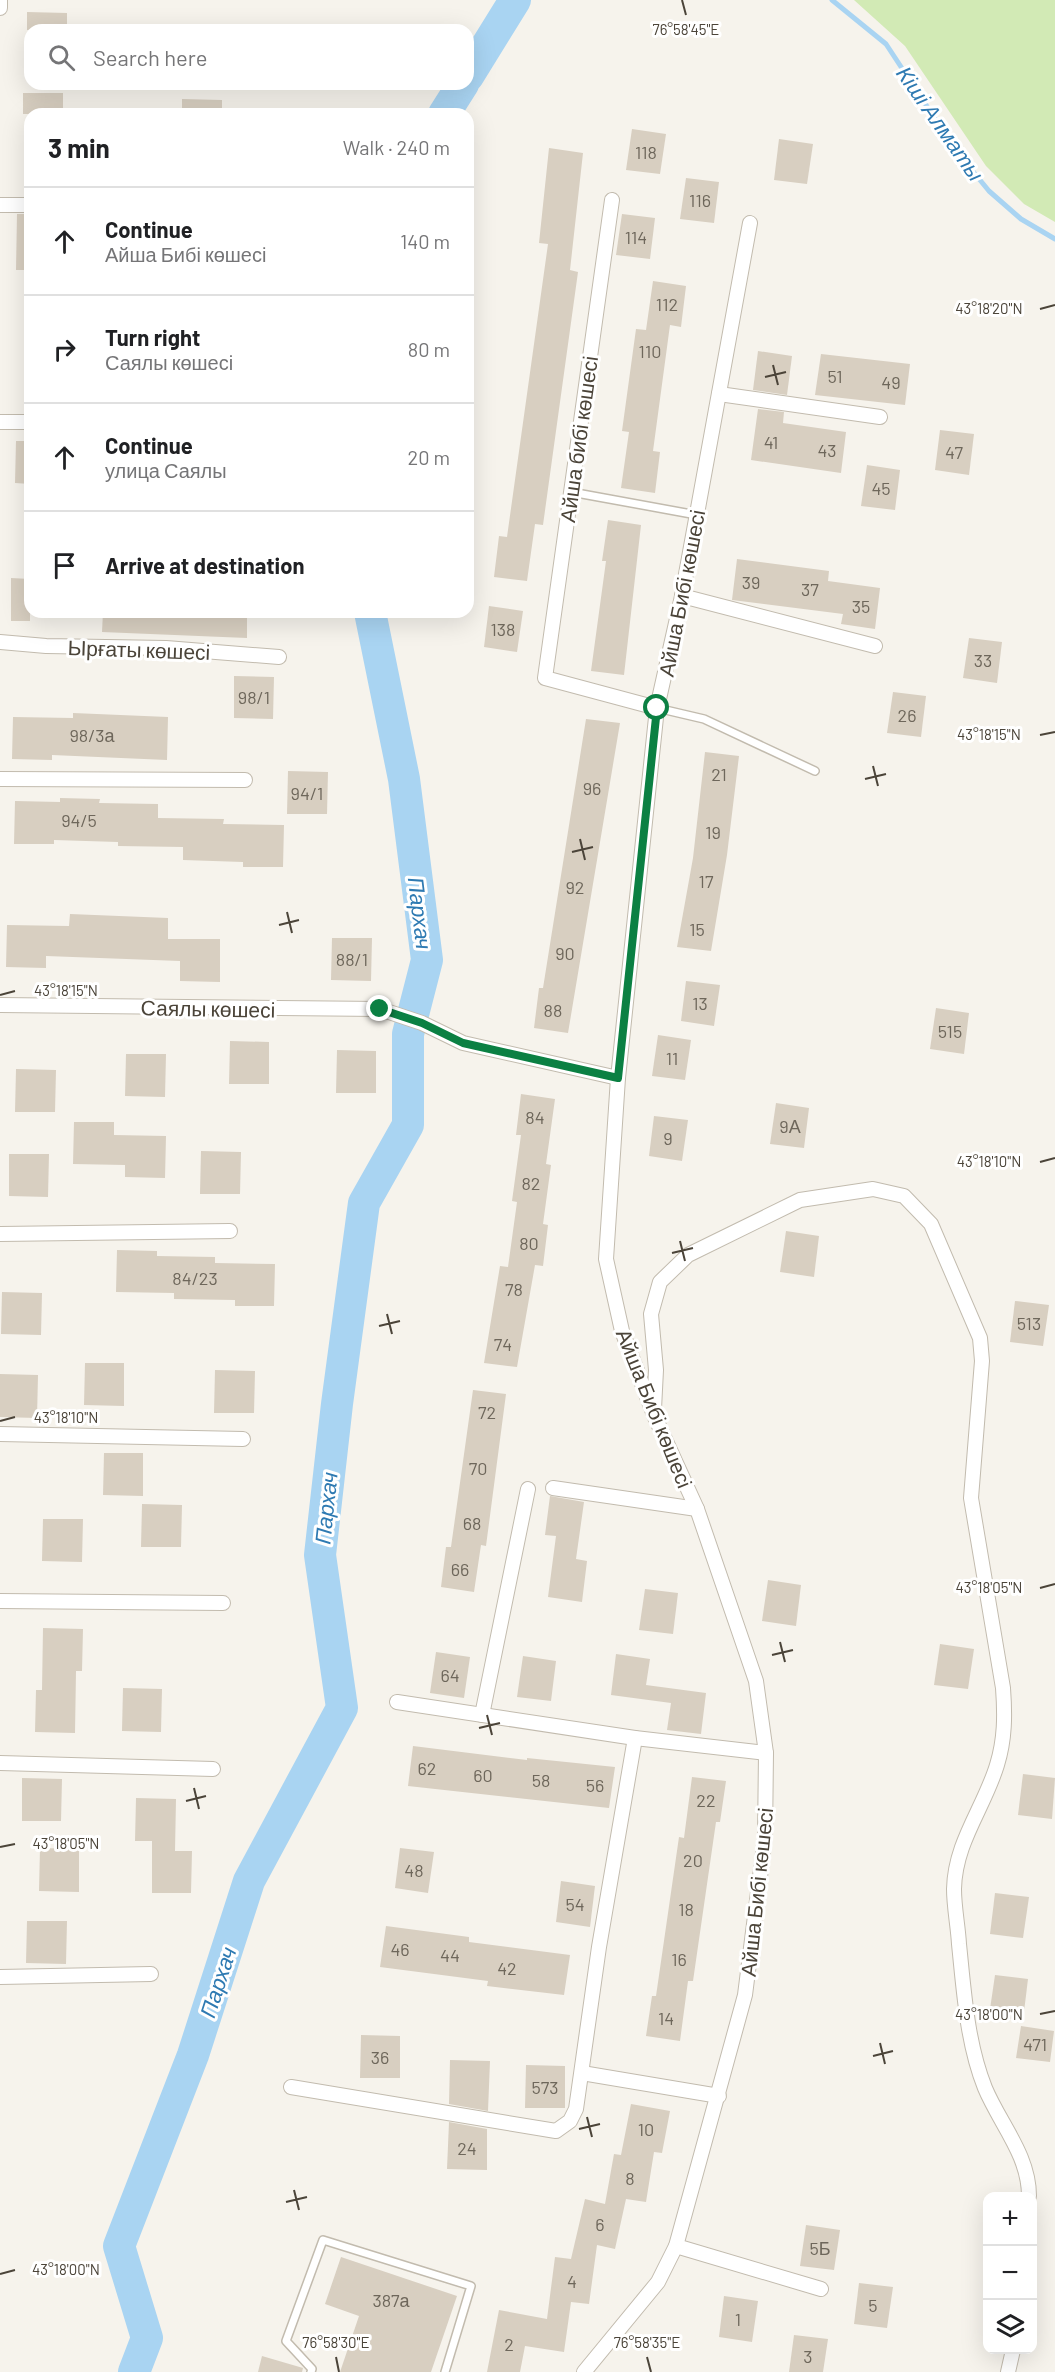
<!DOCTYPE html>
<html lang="en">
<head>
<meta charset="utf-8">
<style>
	:root { --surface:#fff; --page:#f2f2f2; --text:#202124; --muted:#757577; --line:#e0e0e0 }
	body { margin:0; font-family:Barlow,sans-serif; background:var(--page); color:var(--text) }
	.controls { position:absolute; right:18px; bottom:18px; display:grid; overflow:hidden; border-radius:12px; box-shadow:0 6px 24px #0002 }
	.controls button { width:54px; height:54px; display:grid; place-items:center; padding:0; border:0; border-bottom:2px solid var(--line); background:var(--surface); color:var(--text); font:30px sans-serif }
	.stop { position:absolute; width:18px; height:18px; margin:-14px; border:4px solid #0b8043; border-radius:50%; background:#fff }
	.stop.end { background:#0b8043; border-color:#fff; box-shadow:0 2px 6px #0008 }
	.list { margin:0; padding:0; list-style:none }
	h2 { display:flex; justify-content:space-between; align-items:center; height:78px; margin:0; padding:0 24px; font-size:26px }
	h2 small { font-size:20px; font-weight:400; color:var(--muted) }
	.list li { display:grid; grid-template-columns:39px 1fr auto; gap:18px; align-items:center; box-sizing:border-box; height:108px; padding:0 24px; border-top:2px solid var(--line) }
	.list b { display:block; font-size:22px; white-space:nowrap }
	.list p { margin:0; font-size:20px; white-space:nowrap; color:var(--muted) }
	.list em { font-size:20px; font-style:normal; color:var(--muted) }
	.icon { flex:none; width:33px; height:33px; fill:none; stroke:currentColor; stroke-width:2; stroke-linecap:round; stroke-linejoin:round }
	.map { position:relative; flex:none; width:1055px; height:2372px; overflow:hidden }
	.search { position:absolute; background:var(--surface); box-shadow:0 6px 24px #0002; left:24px; top:24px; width:450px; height:66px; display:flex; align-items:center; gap:15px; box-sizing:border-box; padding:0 21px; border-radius:18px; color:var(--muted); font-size:22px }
	.panel { position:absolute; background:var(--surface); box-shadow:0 6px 24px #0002; left:24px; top:108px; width:450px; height:510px; border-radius:18px }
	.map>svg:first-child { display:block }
</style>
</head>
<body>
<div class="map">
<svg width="1055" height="2372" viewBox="0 0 1055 2372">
	<rect width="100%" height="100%" fill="#f6f3ec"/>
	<polygon fill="#d2eab5" points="854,0 1055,0 1055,222 1024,204 986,166 905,46"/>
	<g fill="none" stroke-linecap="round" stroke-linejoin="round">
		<polyline stroke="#a9d4f2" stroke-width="5" points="832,0 886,44 957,152 989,191 1021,219 1055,239"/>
		<g stroke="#a9d4f2" stroke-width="32">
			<polyline points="468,76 515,0"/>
			<polyline points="444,114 463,84"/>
			<polyline points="134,2372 147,2338 119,2246 193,2055 249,1881 342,1708 320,1555 337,1404 364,1203 408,1125 408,1034 427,960 404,779 370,612"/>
		</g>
	</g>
	<g fill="#d8cfc1">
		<polygon points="27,12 67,13 67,30 27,30"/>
		<rect x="23" y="93" width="40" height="21"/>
		<polygon points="182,99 222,100 222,114 182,114"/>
		<polygon points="632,129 666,134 660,174 626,170"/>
		<polygon points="779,139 813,144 807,184 774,180"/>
		<polygon points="549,148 583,153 570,270 578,272 543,525 535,524 527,581 494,577 499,536 507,537 548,244 539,243"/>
		<polygon points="686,178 719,182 714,223 680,219"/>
		<polygon points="17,214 30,214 30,270 16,270"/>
		<polygon points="622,214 655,218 650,259 616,255"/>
		<polygon points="653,281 686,286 681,327 670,325 653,451 660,452 655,493 621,488 629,432 622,431 636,329 646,330"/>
		<polygon points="758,351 792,356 787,395 753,390"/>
		<polygon points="821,354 910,364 905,405 815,395"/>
		<polygon points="758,409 784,412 783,423 846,432 841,473 751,460"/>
		<polygon points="940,430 974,434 969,475 935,470"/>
		<polygon points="16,441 30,441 30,484 15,483"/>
		<polygon points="867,465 900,470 895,510 861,506"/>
		<polygon points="608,520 641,525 624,675 591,671 606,561 602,561"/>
		<polygon points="737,559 829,571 828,581 880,588 875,629 841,624 843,614 732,600"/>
		<polygon points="11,578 30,579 30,621 11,621"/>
		<polygon points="489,606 523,611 517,652 484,647"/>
		<polygon points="103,612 247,612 247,638 102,632"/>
		<polygon points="969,638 1002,642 997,683 963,678"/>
		<polygon points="234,676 274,677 273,719 234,718"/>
		<polygon points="893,692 926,696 921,737 887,733"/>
		<polygon points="73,713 168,717 167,760 52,755 52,760 12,759 13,717 73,718"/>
		<polygon points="586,719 620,723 568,1033 534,1028 539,988 543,988"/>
		<polygon points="705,752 739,756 727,855 711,951 677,947 693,858"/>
		<polygon points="288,771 328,772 327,814 287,814"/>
		<polygon points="60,798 100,799 99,803 158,804 158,818 224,819 223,824 284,825 283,867 243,867 243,862 183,860 183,847 118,846 118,842 54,840 54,844 14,844 15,801 60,802"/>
		<polygon points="70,914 168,918 168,939 220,939 220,982 180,981 180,961 46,956 46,968 6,967 7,925 69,926"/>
		<polygon points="332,938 372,938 371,981 331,980"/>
		<polygon points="686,981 720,985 714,1026 681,1021"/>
		<polygon points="936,1008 969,1013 964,1054 930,1049"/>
		<polygon points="658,1035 691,1040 685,1080 652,1076"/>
		<polygon points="230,1041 269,1042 269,1084 229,1084"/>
		<polygon points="337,1050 376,1051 376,1093 336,1093"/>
		<polygon points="126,1054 166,1054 165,1097 125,1096"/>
		<polygon points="16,1069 56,1070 55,1112 15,1112"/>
		<polygon points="521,1094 555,1099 546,1164 551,1165 543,1224 548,1225 543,1266 535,1265 517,1367 484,1363 500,1266 508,1267 517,1202 512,1201 521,1135 516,1135"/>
		<polygon points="776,1103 809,1108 804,1148 770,1144"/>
		<polygon points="654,1116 688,1120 682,1161 649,1156"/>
		<polygon points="74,1122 114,1122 114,1135 166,1136 165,1178 125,1177 125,1165 73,1164"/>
		<polygon points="201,1151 241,1152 240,1194 200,1194"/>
		<polygon points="9,1154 49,1154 48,1197 9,1196"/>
		<polygon points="786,1231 819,1236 814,1277 780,1272"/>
		<polygon points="117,1250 157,1251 157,1256 215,1257 215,1263 275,1264 274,1306 235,1306 235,1300 174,1299 174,1293 116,1292"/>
		<polygon points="2,1292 42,1293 41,1335 1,1334"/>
		<polygon points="1015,1301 1049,1305 1043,1346 1010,1342"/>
		<polygon points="85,1363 124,1363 124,1406 84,1405"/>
		<polygon points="215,1370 255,1371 254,1413 214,1413"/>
		<polygon points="0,1374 38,1375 37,1418 0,1417"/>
		<polygon points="473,1390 506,1394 486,1546 481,1545 474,1592 441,1587 446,1547 451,1547"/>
		<polygon points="104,1453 143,1453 143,1496 103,1495"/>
		<polygon points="550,1496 584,1502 576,1559 587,1561 582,1602 548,1597 556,1536 545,1535"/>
		<polygon points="142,1504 182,1505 181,1547 141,1547"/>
		<polygon points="43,1519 83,1519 82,1562 42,1561"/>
		<polygon points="768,1580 801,1585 796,1626 762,1621"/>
		<polygon points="645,1589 678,1593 673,1634 639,1630"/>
		<polygon points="43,1628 83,1629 82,1671 76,1671 75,1733 35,1732 36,1690 42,1690"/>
		<polygon points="940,1644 974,1649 968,1689 934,1685"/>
		<polygon points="436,1652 470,1657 464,1698 430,1693"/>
		<polygon points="616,1654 650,1659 646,1685 706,1693 701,1734 667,1730 671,1703 611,1695"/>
		<polygon points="523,1656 556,1661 551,1701 517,1697"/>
		<polygon points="123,1688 162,1689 161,1732 122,1731"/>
		<polygon points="413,1746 527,1760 527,1758 615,1767 609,1808 408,1786"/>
		<polygon points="1023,1774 1055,1778 1052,1819 1018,1815"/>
		<polygon points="692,1777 726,1781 720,1822 716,1822 693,1981 688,1981 680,2041 646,2036 652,1996 656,1996 679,1837 684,1838"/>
		<polygon points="22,1778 62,1779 61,1821 22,1821"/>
		<polygon points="136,1798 176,1799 175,1851 192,1851 191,1893 152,1893 152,1841 135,1841"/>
		<polygon points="40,1848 79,1849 79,1892 39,1891"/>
		<polygon points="400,1848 434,1852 428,1893 395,1888"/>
		<polygon points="561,1881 595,1886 590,1927 556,1922"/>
		<polygon points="995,1893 1029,1897 1023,1938 990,1934"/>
		<polygon points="27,1921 67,1921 66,1964 26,1963"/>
		<polygon points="386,1926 469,1937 469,1942 570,1955 564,1995 487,1986 488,1981 380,1967"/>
		<polygon points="995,1975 1028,1979 1023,2020 989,2016"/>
		<polygon points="1021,2026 1054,2031 1050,2062 1016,2058"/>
		<polygon points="361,2035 400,2036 400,2078 360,2078"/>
		<polygon points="450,2060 490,2061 488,2111 449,2104"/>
		<polygon points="526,2065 565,2066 565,2108 525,2108"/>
		<polygon points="631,2104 670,2111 662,2153 654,2152 646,2202 626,2199 615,2249 597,2245 589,2304 571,2302 564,2352 525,2346 520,2372 487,2372 499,2310 547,2319 555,2257 571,2259 585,2199 605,2204 614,2154 621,2155"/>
		<polygon points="449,2122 487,2129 487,2170 447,2169"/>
		<polygon points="806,2225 840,2230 834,2270 800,2266"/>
		<polygon points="341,2257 457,2296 431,2372 340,2372 359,2316 325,2304"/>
		<polygon points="859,2283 893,2287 887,2328 854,2324"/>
		<polygon points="724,2296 758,2301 752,2342 719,2337"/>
		<polygon points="794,2335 828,2339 823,2372 789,2372"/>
		<polygon points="262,2356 303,2368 302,2372 258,2372"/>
	</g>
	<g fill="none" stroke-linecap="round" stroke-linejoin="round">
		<g stroke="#c2bbae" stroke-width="10">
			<g id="service">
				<polyline points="571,492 697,515"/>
				<polyline points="657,708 704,719 815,771"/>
				<polyline points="311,2372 312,2369 286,2341 323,2240 471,2286 445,2372"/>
			</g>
		</g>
		<g stroke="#c2bbae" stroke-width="16">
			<g id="minor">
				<polyline points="0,8 0,0"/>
				<polyline points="612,200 545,678 657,708"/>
				<polyline points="0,205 30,205"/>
				<polyline points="719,394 880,417"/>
				<polyline points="0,422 30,422"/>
				<polyline points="682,596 875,646"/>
				<polyline points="0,642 46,646 166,648 279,657"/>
				<polyline points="0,779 245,780"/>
				<polyline points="0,1005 380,1009 422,1023 463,1043 618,1078"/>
				<polyline points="0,1234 230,1231"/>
				<path d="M654 1409 656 1370 651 1314 660 1282 688 1255 800 1200 873 1189 904 1196 931 1224 980 1338 982 1361 971 1498 1003 1688C1005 1715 1005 1739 997 1765 984 1808 955 1842 954 1889 954 1907 958 1926 959 1944 964 1992 967 2043 985 2088 1000 2124 1029 2155 1029 2196"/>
				<polyline points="0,1434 243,1439"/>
				<polyline points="553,1488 697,1509"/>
				<polyline points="0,1601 223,1603"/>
				<polyline points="397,1702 635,1738 766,1753"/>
				<polyline points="482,1715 528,1489"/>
				<polyline points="0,1763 213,1769"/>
				<polyline points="0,1977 151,1974"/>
				<polyline points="582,2073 719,2096"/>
				<polyline points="291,2087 556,2131 570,2121 576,2109 599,1947 635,1738"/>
				<polyline points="676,2246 821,2289"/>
				<polyline points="584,2372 658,2282 676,2246 745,1995 765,1837 766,1753 756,1681 697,1509 654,1415 622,1331 606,1259 618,1078 657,708 682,596 750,223"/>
				<polyline points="1008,2372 1013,2350"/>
			</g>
		</g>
		<use href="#service" stroke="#fff" stroke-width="7"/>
		<use href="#minor" stroke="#fff" stroke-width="14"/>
	</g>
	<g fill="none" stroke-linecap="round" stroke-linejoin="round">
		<polyline stroke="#0b8043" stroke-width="8" points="380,1009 422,1023 463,1043 618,1078 657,708"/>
	</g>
	<path fill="none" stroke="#4b4439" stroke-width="2" d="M682 0 686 15M1040 309 1055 305M773 365 778 385M765 377 786 372M1040 735 1055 732M873 766 878 786M865 779 886 774M580 839 585 860M572 852 593 847M287 912 292 933M279 925 299 920M0 995 15 991M1040 1162 1055 1158M680 1241 685 1261M672 1253 693 1248M387 1314 392 1334M379 1326 400 1321M0 1421 15 1417M1040 1588 1055 1584M780 1642 785 1662M772 1655 793 1650M487 1715 492 1735M479 1728 500 1723M194 1788 199 1809M186 1801 206 1796M0 1847 15 1844M1040 2014 1055 2011M880 2043 885 2064M873 2056 893 2051M587 2117 592 2137M579 2129 600 2124M294 2190 299 2210M286 2202 307 2197M0 2274 15 2270M336 2357 339 2372M647 2357 651 2372"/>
	<g text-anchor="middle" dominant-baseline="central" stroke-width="6" stroke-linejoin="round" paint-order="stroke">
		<g font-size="18" fill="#6e675b">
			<text x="646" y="152">118</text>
			<text x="700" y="200">116</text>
			<text x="636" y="237">114</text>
			<text x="667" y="304">112</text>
			<text x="650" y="351">110</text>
			<text x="835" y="376">51</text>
			<text x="891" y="382">49</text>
			<text x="771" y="442">41</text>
			<text x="827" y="450">43</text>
			<text x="954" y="452">47</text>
			<text x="881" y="488">45</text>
			<text x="751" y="582">39</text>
			<text x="810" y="589">37</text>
			<text x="861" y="606">35</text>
			<text x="503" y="629">138</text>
			<text x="983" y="660">33</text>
			<text x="254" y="697">98/1</text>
			<text x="907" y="715">26</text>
			<text x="92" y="735">98/3а</text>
			<text x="719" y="774">21</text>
			<text x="592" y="788">96</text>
			<text x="307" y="793">94/1</text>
			<text x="79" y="820">94/5</text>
			<text x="713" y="832">19</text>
			<text x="706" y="881">17</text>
			<text x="575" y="887">92</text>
			<text x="697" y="929">15</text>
			<text x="565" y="953">90</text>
			<text x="352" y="959">88/1</text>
			<text x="700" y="1003">13</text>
			<text x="553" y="1010">88</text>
			<text x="950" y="1031">515</text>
			<text x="672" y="1058">11</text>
			<text x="535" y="1117">84</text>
			<text x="790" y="1126">9А</text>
			<text x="668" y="1138">9</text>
			<text x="531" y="1183">82</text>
			<text x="529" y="1243">80</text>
			<text x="195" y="1278">84/23</text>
			<text x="514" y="1289">78</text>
			<text x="1029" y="1323">513</text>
			<text x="503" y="1344">74</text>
			<text x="487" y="1412">72</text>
			<text x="478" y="1468">70</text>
			<text x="472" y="1523">68</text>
			<text x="460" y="1569">66</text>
			<text x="450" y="1675">64</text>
			<text x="427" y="1768">62</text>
			<text x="483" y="1775">60</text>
			<text x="541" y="1780">58</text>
			<text x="595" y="1785">56</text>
			<text x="706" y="1800">22</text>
			<text x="693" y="1860">20</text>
			<text x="414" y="1870">48</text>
			<text x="575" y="1904">54</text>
			<text x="686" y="1909">18</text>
			<text x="400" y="1949">46</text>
			<text x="450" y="1955">44</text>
			<text x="679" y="1959">16</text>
			<text x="507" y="1968">42</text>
			<text x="666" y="2018">14</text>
			<text x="1035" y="2044">471</text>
			<text x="380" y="2057">36</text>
			<text x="545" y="2087">573</text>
			<text x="646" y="2129">10</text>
			<text x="467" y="2148">24</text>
			<text x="630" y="2178">8</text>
			<text x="600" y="2224">6</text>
			<text x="820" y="2248">5Б</text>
			<text x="572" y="2281">4</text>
			<text x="391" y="2300">387а</text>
			<text x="873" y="2305">5</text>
			<text x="738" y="2319">1</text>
			<text x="509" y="2344">2</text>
			<text x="808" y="2356">3</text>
		</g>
		<g font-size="21" fill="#4b4439" stroke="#fff">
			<text transform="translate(578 439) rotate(-82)">Айша бибі көшесі</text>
			<text transform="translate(681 593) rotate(-79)">Айша Бибі көшесі</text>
			<text transform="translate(139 649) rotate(2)">Ырғаты көшесі</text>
			<text transform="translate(208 1008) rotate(1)">Саялы көшесі</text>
			<text transform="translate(655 1408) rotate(68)">Айша Бибі көшесі</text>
			<text transform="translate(756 1892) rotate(-84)">Айша Бибі көшесі</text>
		</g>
		<g font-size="22" font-style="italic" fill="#2e7ab2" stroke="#fff">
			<text transform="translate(941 123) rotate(55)">Кіші Алматы</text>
			<text transform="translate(421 913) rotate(83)">Пархач</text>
			<text transform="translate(325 1508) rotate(-84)">Пархач</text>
			<text transform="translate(217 1982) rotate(-72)">Пархач</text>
		</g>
	</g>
	<g font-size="15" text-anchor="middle" fill="#4b4439" stroke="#fff" stroke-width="6" stroke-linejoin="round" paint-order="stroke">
		<text x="686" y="35">76°58'45"E</text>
		<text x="989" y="314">43°18'20"N</text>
		<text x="989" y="740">43°18'15"N</text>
		<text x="66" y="996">43°18'15"N</text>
		<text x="989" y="1167">43°18'10"N</text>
		<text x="66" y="1423">43°18'10"N</text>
		<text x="989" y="1593">43°18'05"N</text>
		<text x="66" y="1849">43°18'05"N</text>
		<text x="989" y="2020">43°18'00"N</text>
		<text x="66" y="2275">43°18'00"N</text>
		<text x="336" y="2348">76°58'30"E</text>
		<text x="647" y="2348">76°58'35"E</text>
	</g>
</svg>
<div class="controls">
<button>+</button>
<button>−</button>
<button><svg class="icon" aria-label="layers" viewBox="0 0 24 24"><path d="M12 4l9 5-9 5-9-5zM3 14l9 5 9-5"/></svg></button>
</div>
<div class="stop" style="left:657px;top:708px"></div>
<div class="stop end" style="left:380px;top:1009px"></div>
<div class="search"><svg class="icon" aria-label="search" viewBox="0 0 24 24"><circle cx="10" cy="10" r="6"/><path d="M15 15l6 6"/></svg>Search here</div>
<section class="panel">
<h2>3 min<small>Walk · 240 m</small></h2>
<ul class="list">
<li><svg class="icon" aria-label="ahead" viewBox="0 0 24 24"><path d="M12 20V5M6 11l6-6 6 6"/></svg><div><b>Continue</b><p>Айша Бибі көшесі</p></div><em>140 m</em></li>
<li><svg class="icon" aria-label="right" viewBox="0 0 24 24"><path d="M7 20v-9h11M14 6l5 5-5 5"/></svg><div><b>Turn right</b><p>Саялы көшесі</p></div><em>80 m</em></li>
<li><svg class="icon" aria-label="ahead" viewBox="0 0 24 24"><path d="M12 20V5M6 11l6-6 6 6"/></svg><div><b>Continue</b><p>улица Саялы</p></div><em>20 m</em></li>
<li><svg class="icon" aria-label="arrive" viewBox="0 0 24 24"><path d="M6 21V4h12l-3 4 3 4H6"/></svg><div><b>Arrive at destination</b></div></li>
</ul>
</section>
</div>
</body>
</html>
